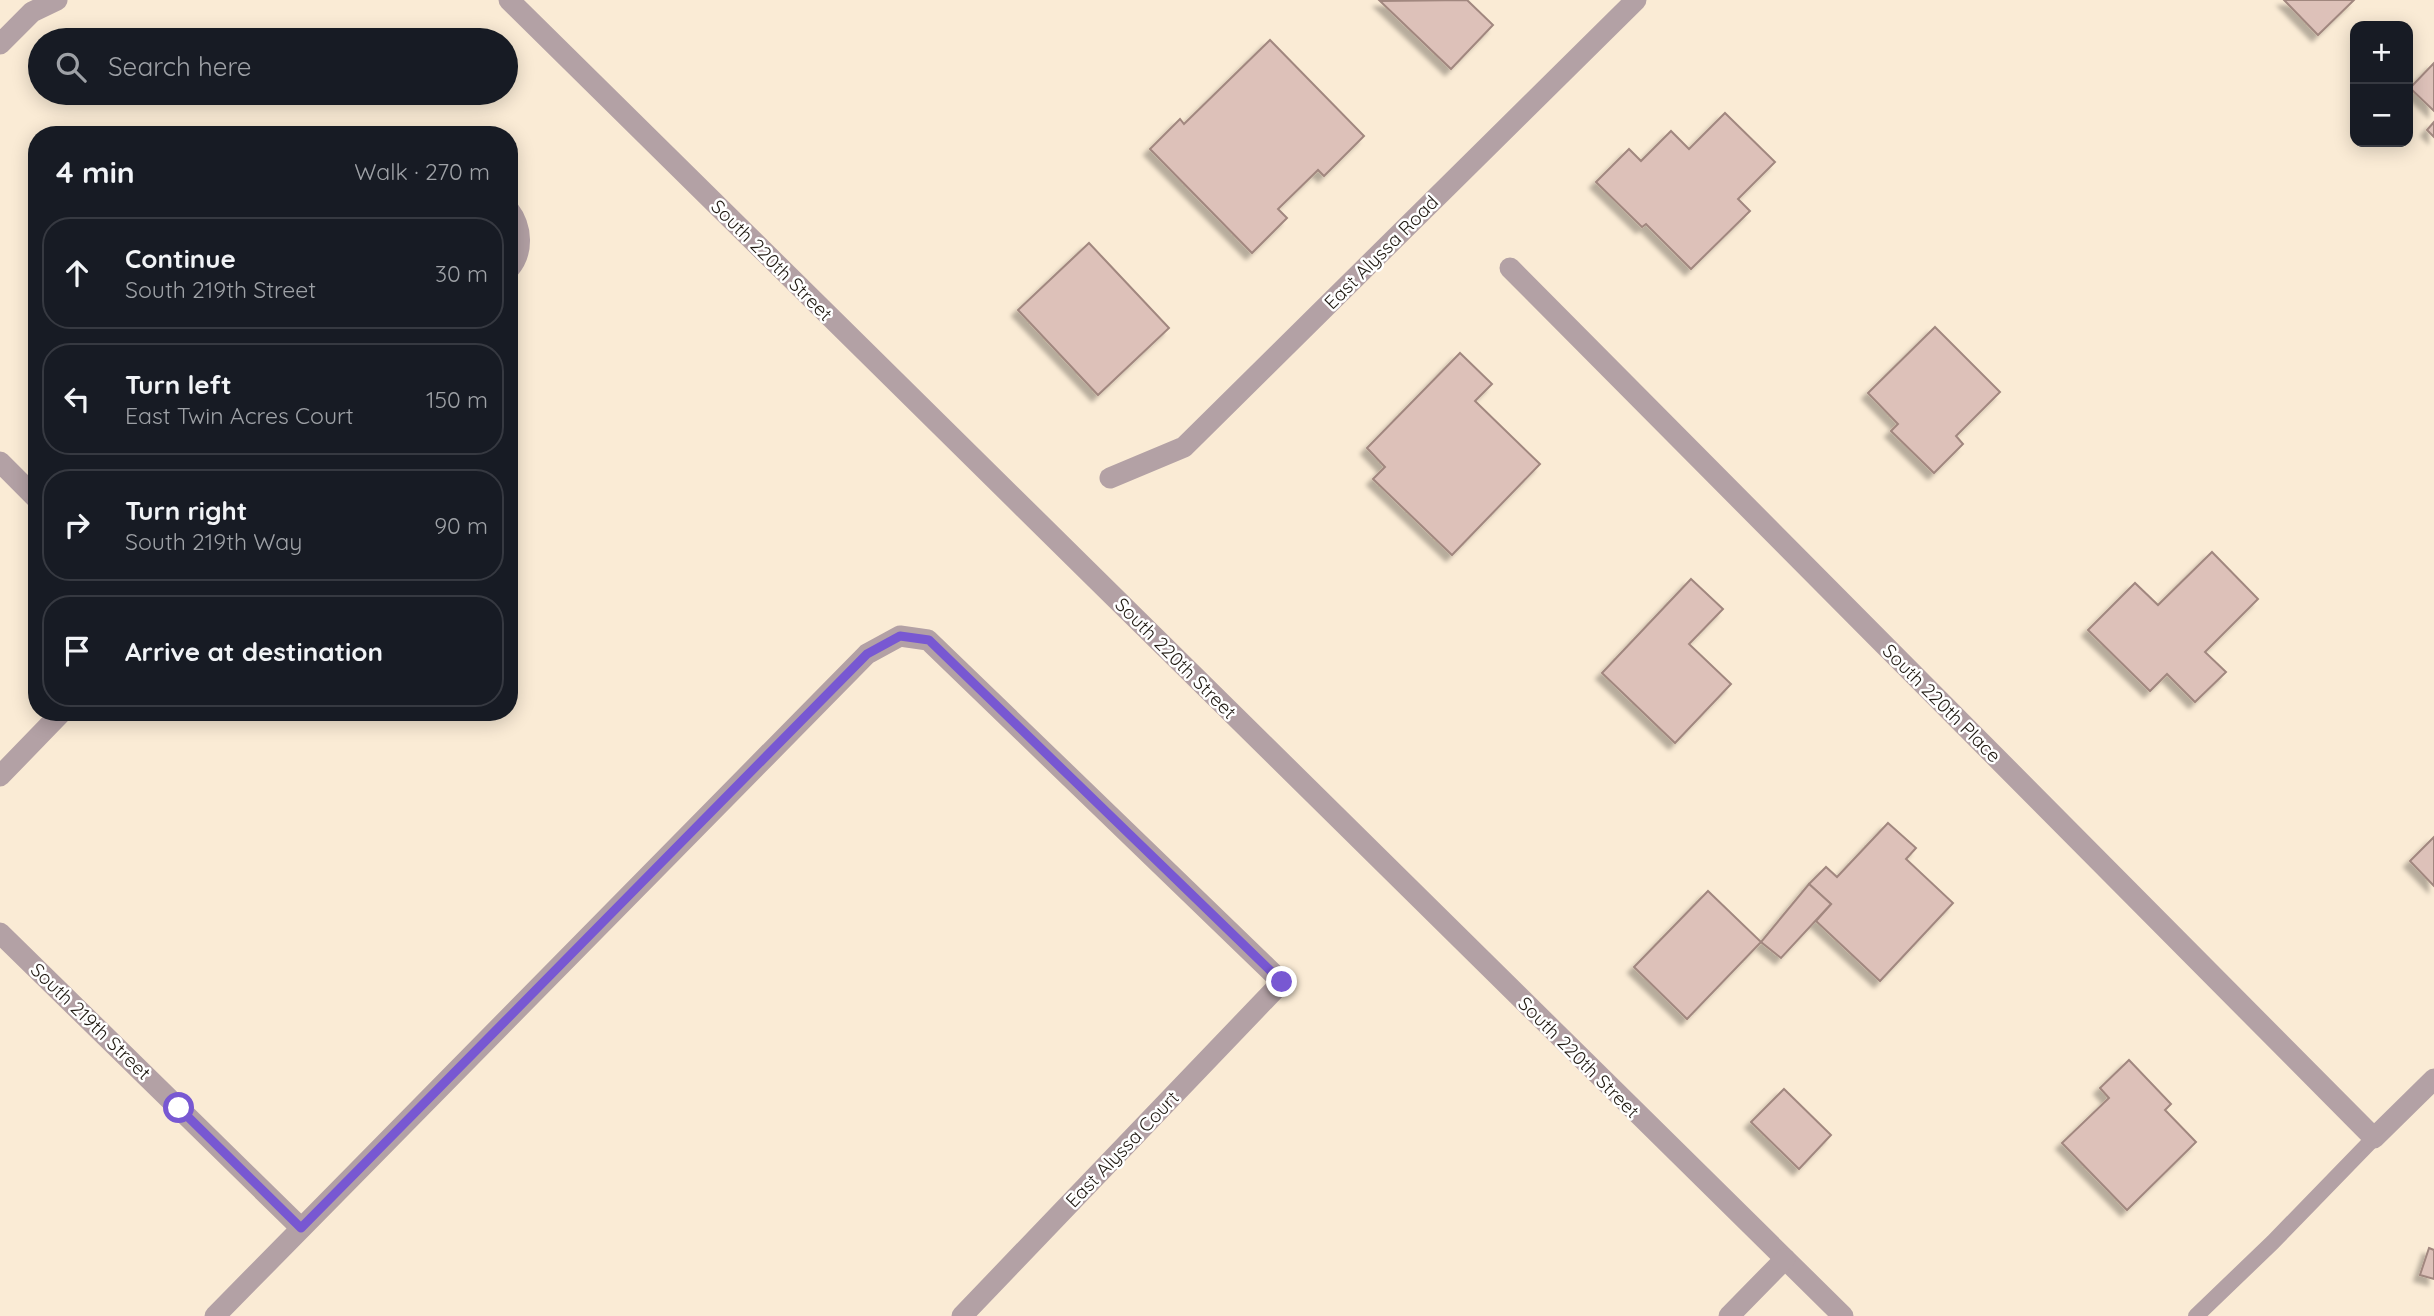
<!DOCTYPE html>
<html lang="en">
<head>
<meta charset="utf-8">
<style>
	:root { --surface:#171b24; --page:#242831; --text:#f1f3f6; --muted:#9ea1a6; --line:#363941 }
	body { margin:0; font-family:Quicksand,sans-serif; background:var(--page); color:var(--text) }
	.controls { position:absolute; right:21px; top:21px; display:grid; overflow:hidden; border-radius:14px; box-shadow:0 4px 18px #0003 }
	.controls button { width:63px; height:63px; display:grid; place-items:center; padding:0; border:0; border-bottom:2px solid var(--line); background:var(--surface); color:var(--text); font:35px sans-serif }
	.stop { position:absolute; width:21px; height:21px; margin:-16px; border:5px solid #7858d2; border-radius:50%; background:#fff }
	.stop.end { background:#7858d2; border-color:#fff; box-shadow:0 2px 7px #0008 }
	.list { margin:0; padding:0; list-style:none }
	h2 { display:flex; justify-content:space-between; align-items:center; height:91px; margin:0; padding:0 28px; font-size:30px }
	h2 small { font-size:23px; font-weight:400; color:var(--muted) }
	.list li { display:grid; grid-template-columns:46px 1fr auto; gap:21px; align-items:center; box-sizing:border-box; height:112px; margin:0 14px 14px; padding:0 14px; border:2px solid var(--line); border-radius:28px }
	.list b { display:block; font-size:26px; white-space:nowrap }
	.list p { margin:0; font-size:23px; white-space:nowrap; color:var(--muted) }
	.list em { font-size:23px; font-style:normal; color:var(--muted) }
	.icon { flex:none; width:38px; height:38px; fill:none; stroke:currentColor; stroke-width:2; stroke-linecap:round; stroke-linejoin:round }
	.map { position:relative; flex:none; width:2434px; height:1316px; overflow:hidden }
	.search { position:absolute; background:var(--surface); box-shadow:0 4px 18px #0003; left:28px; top:28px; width:490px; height:77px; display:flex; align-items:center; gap:18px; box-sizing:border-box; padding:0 24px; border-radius:38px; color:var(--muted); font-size:26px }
	.panel { position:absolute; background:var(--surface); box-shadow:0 4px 18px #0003; left:28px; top:126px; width:490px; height:595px; border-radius:28px }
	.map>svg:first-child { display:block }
</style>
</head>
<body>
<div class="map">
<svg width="2434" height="1316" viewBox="0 0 2434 1316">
	<defs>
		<filter id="shadow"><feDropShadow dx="-6" dy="6" stdDeviation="2" flood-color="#0004"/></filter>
	</defs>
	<rect width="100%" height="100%" fill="#faebd5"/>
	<g fill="#ddc1b9" stroke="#a1877f" stroke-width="2" filter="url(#shadow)">
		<polygon points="1467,0 1493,25 1451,69 1380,1"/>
		<polygon points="2284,0 2354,0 2318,35"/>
		<polygon points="1270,40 1364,136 1324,176 1318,170 1278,209 1287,218 1252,253 1150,149 1180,119 1184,124"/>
		<polygon points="2434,63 2434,111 2410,88"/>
		<polygon points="1725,113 1775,162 1738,199 1750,211 1691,269 1646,224 1642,227 1596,182 1629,149 1641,161 1671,131 1689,149"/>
		<polygon points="2434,122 2434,137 2427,130"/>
		<polygon points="1089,243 1169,328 1098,395 1018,310"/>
		<polygon points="1935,327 2000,392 1956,436 1963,444 1934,473 1891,431 1898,424 1868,393"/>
		<polygon points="1460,353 1492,384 1475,401 1540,464 1452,555 1373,479 1385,467 1367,448"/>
		<polygon points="2212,552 2258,599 2205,652 2226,672 2195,702 2167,674 2150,691 2088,630 2135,583 2158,605"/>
		<polygon points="1691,579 1723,609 1689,644 1731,684 1675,743 1602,673"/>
		<polygon points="1888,823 1916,848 1906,859 1953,903 1880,981 1816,921 1831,904 1809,884 1826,867 1837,877"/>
		<polygon points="2434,837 2434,886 2410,861"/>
		<polygon points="1809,884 1831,904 1781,958 1761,942"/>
		<polygon points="1708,891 1761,942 1687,1019 1634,967"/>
		<polygon points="2129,1060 2171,1104 2165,1110 2196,1142 2127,1210 2062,1143 2109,1098 2100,1088"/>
		<polygon points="1784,1089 1831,1135 1799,1169 1751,1122"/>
		<polygon points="2429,1248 2434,1250 2434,1279 2420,1275"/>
	</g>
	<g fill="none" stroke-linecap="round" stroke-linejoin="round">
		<polyline stroke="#b3a1a5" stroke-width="16" points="2196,1316 2273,1242 2374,1138"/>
		<g stroke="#b3a1a5" stroke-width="21">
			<polyline points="509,0 1843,1316"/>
			<polyline points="0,44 32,12 57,0"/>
			<path d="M509 210C522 227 524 252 509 269"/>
			<polyline points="1510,268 2374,1138 2434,1079"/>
			<polyline points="0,462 37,499"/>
			<polyline points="1110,478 1184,447 1636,0"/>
			<polyline points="0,776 62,712"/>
			<polyline points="0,933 301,1228"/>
			<polyline points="215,1316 867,654 900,636 928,640 1282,982 962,1316"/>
			<polyline points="1729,1316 1785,1259"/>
		</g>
	</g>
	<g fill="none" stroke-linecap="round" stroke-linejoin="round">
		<polyline stroke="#7858d2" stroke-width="9" points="179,1108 301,1228 867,654 900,636 929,640 1282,982"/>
	</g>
	<g text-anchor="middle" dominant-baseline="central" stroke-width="5" stroke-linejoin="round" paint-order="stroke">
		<g font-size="19" fill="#201a12" stroke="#fff">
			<text transform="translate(1381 252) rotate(-45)">East Alyssa Road</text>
			<text transform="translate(772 260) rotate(45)">South 220th Street</text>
			<text transform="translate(1176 658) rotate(45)">South 220th Street</text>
			<text transform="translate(1942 703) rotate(45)">South 220th Place</text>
			<text transform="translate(91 1021) rotate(44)">South 219th Street</text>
			<text transform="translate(1579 1057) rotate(45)">South 220th Street</text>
			<text transform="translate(1122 1149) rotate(-46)">East Alyssa Court</text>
		</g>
	</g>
</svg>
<div class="controls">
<button>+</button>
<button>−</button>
</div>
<div class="stop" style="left:179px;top:1108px"></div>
<div class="stop end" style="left:1282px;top:982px"></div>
<div class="search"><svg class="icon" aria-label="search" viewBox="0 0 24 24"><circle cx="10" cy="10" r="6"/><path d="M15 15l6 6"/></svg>Search here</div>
<section class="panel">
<h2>4 min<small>Walk · 270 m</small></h2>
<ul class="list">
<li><svg class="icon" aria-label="ahead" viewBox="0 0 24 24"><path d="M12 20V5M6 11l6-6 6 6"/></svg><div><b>Continue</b><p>South 219th Street</p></div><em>30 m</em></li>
<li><svg class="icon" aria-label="left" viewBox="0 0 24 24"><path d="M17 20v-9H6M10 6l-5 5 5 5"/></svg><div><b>Turn left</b><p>East Twin Acres Court</p></div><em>150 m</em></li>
<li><svg class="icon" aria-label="right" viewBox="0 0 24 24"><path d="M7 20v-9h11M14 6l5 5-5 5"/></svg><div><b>Turn right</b><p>South 219th Way</p></div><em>90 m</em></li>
<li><svg class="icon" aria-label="arrive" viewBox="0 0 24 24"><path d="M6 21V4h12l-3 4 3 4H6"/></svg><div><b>Arrive at destination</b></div></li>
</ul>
</section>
</div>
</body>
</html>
